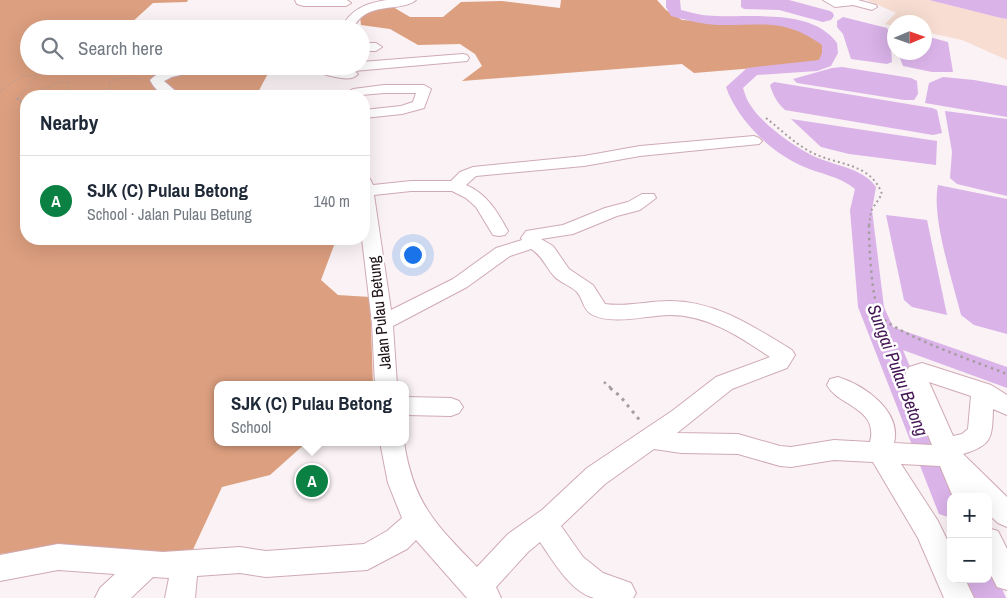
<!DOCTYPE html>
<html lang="en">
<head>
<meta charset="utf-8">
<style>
	:root { --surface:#fff; --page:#f6f6f7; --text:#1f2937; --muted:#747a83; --line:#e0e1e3; --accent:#0b8043 }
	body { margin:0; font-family:"Archivo Narrow",sans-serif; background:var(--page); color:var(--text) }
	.controls { position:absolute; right:15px; bottom:15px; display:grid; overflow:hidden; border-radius:10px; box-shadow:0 5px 20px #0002 }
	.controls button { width:45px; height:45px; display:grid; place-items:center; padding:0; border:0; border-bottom:1px solid var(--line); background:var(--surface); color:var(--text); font:25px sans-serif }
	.compass { position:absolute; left:887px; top:15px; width:45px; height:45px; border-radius:50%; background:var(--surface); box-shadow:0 5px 20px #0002; rotate:88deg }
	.you { position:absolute; left:412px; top:254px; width:18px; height:18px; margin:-12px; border:4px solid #fff; border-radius:50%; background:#1a73e8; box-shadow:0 0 0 8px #1a73e833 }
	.badge { display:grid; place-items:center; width:32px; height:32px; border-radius:50%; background:var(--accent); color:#fff; font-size:16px; font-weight:700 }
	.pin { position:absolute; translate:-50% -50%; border:2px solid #fff; box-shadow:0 1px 5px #0006 }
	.popup { position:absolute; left:214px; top:381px; width:195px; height:65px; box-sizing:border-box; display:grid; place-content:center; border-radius:10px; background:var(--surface); filter:drop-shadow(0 1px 4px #0005); font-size:16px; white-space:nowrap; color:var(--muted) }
	.popup b { font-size:19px; color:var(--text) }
	.popup::after { content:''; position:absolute; left:50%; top:100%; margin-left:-10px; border:10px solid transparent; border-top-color:var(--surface) }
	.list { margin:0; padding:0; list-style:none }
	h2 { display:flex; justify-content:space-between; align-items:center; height:65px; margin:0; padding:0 20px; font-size:21px }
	h2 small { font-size:16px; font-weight:400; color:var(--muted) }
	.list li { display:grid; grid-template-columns:32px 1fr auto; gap:15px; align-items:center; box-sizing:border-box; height:90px; padding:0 20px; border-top:1px solid var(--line) }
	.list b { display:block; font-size:19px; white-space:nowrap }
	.list p { margin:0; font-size:16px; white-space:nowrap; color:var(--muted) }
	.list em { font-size:16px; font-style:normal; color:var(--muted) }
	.icon { flex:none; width:28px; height:28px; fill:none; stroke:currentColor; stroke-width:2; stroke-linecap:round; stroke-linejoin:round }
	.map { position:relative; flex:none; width:1007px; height:598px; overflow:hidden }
	.search { position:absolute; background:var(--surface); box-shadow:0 5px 20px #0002; left:20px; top:20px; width:350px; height:55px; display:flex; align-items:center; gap:12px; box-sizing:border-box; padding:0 18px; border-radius:28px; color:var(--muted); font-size:19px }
	.panel { position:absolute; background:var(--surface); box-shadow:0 5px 20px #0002; left:20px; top:90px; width:350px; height:155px; border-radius:20px }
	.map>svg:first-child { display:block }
</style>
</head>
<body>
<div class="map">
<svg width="1007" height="598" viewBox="0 0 1007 598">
	<rect width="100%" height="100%" fill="#faf2f4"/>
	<polygon fill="#f8ded2" points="867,0 929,0 1007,19 1007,60 962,40 925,32 924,22 894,22 894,26 885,24 896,13"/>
	<g fill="#dc9f7f">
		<polygon points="0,0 188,0 187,2 153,3 131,23 188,22 285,25 279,29 29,29 29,66 272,66 256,96 26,96 26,239 336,240 321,280 338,295 370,297 373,385 218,385 218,442 307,442 270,475 222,487 190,556 70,546 0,554"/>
		<polygon points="561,0 657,0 666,10 682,20 728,23 762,18 790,22 811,29 824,41 824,51 818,63 694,73 682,64 462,81 482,66 475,54 460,44 418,45 390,29 361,25 360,16 375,9 393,7 410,17 443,17 461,2 502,1 560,8"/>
	</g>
	<g fill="#dab3e9">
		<polygon points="741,0 789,0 830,11 833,13 834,16 831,20 823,22 779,10 744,9 741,7"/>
		<polygon points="929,0 1007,0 1007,19 1001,18"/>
		<polygon points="843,17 887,28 890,35 892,62 887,64 851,59 843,34 837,27 837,21"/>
		<polygon points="925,36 948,42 953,72 932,72 903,66 898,53 924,52"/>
		<polygon points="842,67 911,78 917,81 918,94 914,100 904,100 797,83 793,79 832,68"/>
		<polygon points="943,77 974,80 1007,86 1007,117 925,103 929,83"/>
		<path d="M774 82 932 108 937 110 942 133 933 135 785 110C777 103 773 95 770 85Z"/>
		<polygon points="945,111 1007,119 1007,196 957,184 950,178 952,152"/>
		<polygon points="791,119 937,141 936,165 849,154 821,147"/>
		<path d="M938 185 1007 199V334L974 325 961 315C953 282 931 217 938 185Z"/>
		<polygon points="886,215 927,220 947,315 912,307 904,300"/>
	</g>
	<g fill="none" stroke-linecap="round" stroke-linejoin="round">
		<g fill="#dab3e9" fill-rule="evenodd">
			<path d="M666 0H680L681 10C693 13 704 16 716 16 752 18 812 8 837 43L838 53 831 66 817 71 757 75 743 88C745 94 747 101 751 106 762 124 798 150 818 158 837 166 864 169 876 187L872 210 884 307 893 327 1007 367V388L903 350 964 497H951V518L939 514 935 504 858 307 850 210 855 189C839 176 820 174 802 166 770 152 737 119 726 87L747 68 819 60 822 53V45C784 17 760 26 717 25 701 24 686 20 671 16L666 7Z"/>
			<polygon points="988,565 993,567 1006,598 970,598 962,579 988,579"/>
		</g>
		<g stroke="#d0aab3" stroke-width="2">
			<g id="minor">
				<polygon points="295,0 347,0 351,3 346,6 304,6 297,4"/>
				<path d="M387 0H416C401 13 365 0 353 29H341C350 9 367 3 387 0Z"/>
				<polygon points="823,0 858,0 876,5 877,7 872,10 853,5 835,7"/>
				<polygon points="361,43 376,43 382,47 376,51 361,51"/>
				<path d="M463 54 467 55 469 58 467 61 354 71 358 74C349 85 322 72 310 71 292 69 237 79 225 66H322L330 69 347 70 345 66H361V62Z"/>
				<path d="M183 66H206L205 69 172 77 164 81 178 93 176 96C164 97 155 91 150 80 159 71 171 69 183 66Z"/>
				<polygon points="384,85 424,85 431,89 424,108 402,114 364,118 364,110 401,106 413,102 416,93 384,93 350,96 346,93 353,89"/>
				<path d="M754 136 759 138 762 141 759 144 640 156 584 166 476 176 466 185C487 194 497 211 508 231L505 235 499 236 493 235 476 207 466 198 452 191H411L374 195 391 310 453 279 496 248 522 240 521 238 526 231 563 225 605 208 628 202 642 194H654L656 198 640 210 617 216 573 234 541 239 553 246 569 269 593 285 605 304C627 307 648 301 670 301 716 301 754 327 792 350L795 355 787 368 732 389 677 433 738 434 780 446 791 447 834 440 870 442C879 408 838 406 827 385L830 379 838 377C864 385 902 411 894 443L932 445 906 380V373L909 367 922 363 991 385 1007 395V415L993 409C992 437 993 445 963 454L1007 497V527L998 523 988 514V497H953L940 466 901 464 938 521 951 548V579H965L974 598H944L918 538 873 462 834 460 791 467 780 466 738 454 681 453 654 449 605 484 561 526 583 557 603 573 631 583 636 593 633 598C621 598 606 598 594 598 571 592 553 561 540 542L528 552 496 587 501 598H467L416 540 407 549 367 570 266 577 240 573 197 576 195 598H165L169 578 153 577 131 598H95L100 588 115 574 58 570 0 581V555L58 544 163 552 240 547 266 551 364 544 387 531 402 518 388 483 380 442H404C413 503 436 525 477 567L508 534 542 510 587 468 672 411 716 377 770 357C740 337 708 315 670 315 648 315 612 326 591 314 583 309 583 299 577 292 571 286 561 283 555 277 546 268 543 256 531 249L510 256 467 287 393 326 397 385H375L372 323 362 239H364V177L370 179 373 185 411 181H451L460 172 473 167 584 156 640 146ZM929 382 971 396 968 429 962 434 953 436Z"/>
				<polygon points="406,397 451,398 459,401 463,407 459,413 451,416 406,415"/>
				<polygon points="988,528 998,531 1007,549 1007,590 997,587 988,569"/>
			</g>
		</g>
		<g stroke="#a79da0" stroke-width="1" stroke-dasharray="1 2.5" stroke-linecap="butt">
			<polyline points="0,91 22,76 37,75 18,99"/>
			<path d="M34 96C45 89 55 81 69 82V96"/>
			<polyline points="109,96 110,81 118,78 143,79"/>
		</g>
		<g stroke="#a79da0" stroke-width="2" stroke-dasharray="2 3" stroke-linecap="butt">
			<polyline points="17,98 20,102 26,100"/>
			<path d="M766 118C780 129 793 142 809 151 835 166 870 161 882 194L871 211 869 226"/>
		</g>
		<g stroke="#a79da0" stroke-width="2.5" stroke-dasharray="2.5 4" stroke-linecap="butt">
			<path d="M869 225C869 244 871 301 881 316 894 334 982 364 1007 374"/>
			<polyline points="604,382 612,389"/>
		</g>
		<polyline stroke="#a79da0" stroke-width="3" stroke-dasharray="3 5" stroke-linecap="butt" points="610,388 620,396 642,423"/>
		<use href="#minor" fill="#fff" fill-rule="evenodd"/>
	</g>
	<g text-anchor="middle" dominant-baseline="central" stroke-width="5" stroke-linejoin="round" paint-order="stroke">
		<g font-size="16" fill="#1f1216" stroke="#fff">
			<text transform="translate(379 313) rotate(-96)">Jalan Pulau Betung</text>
		</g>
		<g font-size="18" font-style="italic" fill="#441554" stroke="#fff">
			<text transform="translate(898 370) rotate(69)">Sungai Pulau Betong</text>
		</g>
	</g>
</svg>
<div class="controls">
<button>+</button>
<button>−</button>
</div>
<svg class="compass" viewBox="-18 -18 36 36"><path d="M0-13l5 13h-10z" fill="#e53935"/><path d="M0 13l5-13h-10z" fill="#747a83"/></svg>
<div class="you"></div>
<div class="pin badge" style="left:312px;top:481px">A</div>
<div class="popup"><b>SJK (C) Pulau Betong</b>School</div>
<div class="search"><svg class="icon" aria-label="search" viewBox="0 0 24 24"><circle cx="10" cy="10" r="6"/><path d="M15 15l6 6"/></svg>Search here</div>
<section class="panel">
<h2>Nearby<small></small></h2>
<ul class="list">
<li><span class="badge">A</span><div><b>SJK (C) Pulau Betong</b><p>School · Jalan Pulau Betung</p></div><em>140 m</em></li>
</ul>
</section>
</div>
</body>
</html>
